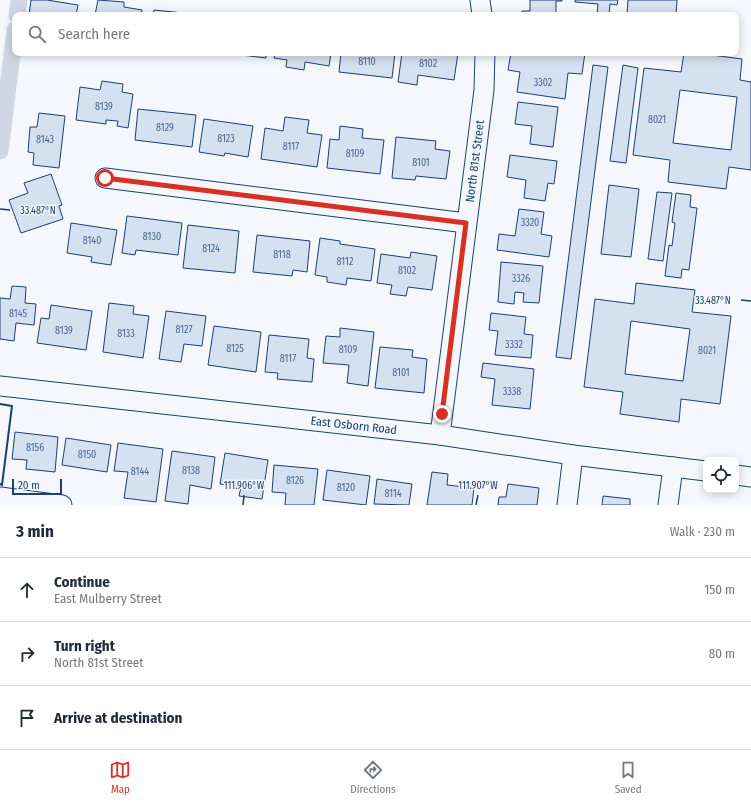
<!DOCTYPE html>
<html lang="en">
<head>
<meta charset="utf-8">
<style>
	:root { --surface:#fff; --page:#f2f2f3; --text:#1f2937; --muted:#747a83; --line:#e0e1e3; --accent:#d93025 }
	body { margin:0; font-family:"Fira Sans Condensed",sans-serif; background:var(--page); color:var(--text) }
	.controls { position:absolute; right:12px; bottom:12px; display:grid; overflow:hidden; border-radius:8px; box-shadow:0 2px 10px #0003 }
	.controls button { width:36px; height:36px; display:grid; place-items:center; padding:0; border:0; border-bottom:1px solid var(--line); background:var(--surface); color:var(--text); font:20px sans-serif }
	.scale { position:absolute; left:12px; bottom:10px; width:50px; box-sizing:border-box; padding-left:4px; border:2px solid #1d3f73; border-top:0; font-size:11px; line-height:14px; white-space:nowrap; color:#1d3f73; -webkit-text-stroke:3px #f4f7fb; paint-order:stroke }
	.stop { position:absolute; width:12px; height:12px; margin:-9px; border:3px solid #d93025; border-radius:50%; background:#fff }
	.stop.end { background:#d93025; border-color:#fff; box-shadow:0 1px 4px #0008 }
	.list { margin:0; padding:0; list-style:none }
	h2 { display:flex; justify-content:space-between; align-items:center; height:52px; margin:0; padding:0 16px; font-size:17px }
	h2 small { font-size:13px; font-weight:400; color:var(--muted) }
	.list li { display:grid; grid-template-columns:26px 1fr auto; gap:12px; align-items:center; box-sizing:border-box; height:64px; padding:0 16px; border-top:1px solid var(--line) }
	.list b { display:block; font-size:15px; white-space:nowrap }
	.list p { margin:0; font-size:13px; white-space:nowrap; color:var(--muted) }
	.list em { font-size:13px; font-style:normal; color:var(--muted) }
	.icon { flex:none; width:22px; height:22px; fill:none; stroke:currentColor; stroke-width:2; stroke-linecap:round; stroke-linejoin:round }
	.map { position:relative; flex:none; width:751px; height:505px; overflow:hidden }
	.search { position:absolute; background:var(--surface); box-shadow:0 2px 10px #0003; left:12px; right:12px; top:12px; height:44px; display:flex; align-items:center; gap:10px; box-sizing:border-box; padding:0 14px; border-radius:8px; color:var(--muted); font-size:15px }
	.sheet { height:244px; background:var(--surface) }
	nav { display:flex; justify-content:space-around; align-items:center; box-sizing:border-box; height:56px; border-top:1px solid var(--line); background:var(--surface); font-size:11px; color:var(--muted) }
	nav a { display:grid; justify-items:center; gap:2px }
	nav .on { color:var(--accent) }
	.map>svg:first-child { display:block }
</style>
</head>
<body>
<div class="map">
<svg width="751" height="505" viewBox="0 0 751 505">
	<rect width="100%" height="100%" fill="#f4f7fb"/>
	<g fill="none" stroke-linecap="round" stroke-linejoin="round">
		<g stroke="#cfd7e4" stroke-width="17">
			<polyline points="17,15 19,0"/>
			<polyline points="0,151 15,30"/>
		</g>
	</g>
	<g fill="#d5e0f0" stroke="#1d3f73" fill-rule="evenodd">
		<polygon points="31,0 47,0 78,5 76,15 29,15"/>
		<polygon points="98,0 124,2 124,7 142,10 141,15 95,15"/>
		<polygon points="530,0 562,0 562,1 556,1 556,15 522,15 522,11 530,11"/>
		<polygon points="575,0 618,0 617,5 610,4 609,15 597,15 598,4 575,2"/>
		<polygon points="628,0 677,0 676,15 627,15"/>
		<polygon points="154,10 204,15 153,15"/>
		<polygon points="226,53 266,53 266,58"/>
		<polygon points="275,53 331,53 329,66 305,62 304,70 286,67 287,60 274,58"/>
		<polygon points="341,53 395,53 392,78 339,72"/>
		<polygon points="402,53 458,53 454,80 418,75 417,85 398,82"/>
		<polygon points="511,53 585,53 582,74 568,73 565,99 517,92 520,72 508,70"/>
		<path d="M684 53H696L742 59 740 80 751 82V170L729 167 726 189 668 182 670 160 633 155 644 68 681 72ZM680 90 737 97 731 150 673 143Z"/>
		<polygon points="593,65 608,67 571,359 556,357"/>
		<polygon points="623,65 638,68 626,163 610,161"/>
		<polygon points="102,81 123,84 122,92 133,94 128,128 117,126 118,121 106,120 106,124 76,120 80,87 100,90"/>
		<polygon points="518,102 558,107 553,147 530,144 532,126 515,124"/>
		<polygon points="138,109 196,115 192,147 135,140"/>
		<polygon points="39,113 65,116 59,168 33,165 34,153 28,152 30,127 37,127"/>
		<polygon points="285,117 309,120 307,133 322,135 317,167 261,159 265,128 283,131"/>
		<polygon points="204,119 253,126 248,157 225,153 224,156 199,152"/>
		<polygon points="340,126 363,129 362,138 384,140 380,174 327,168 330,139 339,140"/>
		<polygon points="396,137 436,141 435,149 450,151 446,179 416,176 415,180 392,178"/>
		<polygon points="510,155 557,161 554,184 548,183 545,201 524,198 526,180 507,177"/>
		<polygon points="51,174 62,205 59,206 63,219 21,233 9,200 28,193 24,183"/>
		<polygon points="609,185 639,189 631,257 601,254"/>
		<polygon points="657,192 672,193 663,261 648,259"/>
		<polygon points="676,193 691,195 690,207 697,208 689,270 682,269 681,278 665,276 669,245 672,246 675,223 672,222"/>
		<polygon points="519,209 544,212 541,234 552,236 549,257 497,250 499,234 515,236"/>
		<polygon points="127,216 182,223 178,255 136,250 135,255 122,253"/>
		<polygon points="71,223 117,230 111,265 91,262 92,257 67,253"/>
		<polygon points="188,225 239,231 235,273 183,268"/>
		<polygon points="257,235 310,241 307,272 293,270 292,276 253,272"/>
		<polygon points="320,238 340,241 340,244 375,249 371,281 347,278 346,285 327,282 327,277 315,275"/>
		<polygon points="411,252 437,256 432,290 408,287 406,296 390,294 392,285 377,283 381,254 410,258"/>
		<polygon points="501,262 543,266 539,303 523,302 524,293 515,292 514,304 498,302"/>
		<path d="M636 283 695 290 692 312 731 316 720 404 681 399 679 422 620 414 623 392 584 387 595 299 634 304ZM631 321 690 329 683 381 625 374Z"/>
		<polygon points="12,286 26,287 25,303 36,304 34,325 16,323 14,341 0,339 0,298 10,299"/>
		<polygon points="109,303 134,306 133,314 149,316 143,358 103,352"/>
		<polygon points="51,305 92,311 86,350 37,343 41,318 49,319"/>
		<polygon points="166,311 206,316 202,346 184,344 181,362 159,359"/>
		<polygon points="491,313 526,317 524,334 533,335 531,358 495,355 498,331 489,330"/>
		<polygon points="214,326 261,332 256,372 208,365"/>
		<polygon points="340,328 374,332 368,386 347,383 349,365 323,363 326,336 340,337"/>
		<polygon points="269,335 309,339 307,358 314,359 312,382 277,379 278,373 265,372"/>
		<polygon points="380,347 413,350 412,357 427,359 424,393 375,388"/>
		<polygon points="483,363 534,369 530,409 492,405 495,379 481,377"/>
		<polygon points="15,432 58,437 55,472 26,469 27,460 12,459"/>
		<polygon points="66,438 111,445 107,472 62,465"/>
		<polygon points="118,443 163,449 156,502 124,498 128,472 114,471"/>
		<polygon points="172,451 215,457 211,489 190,485 188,504 165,501"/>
		<polygon points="225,453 268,460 262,499 239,496 241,487 220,484"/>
		<polygon points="274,465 318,469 314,505 285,505 286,493 272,492"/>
		<polygon points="327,470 370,476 366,505 323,500"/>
		<polygon points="432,472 448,474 447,485 474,488 472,505 427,505"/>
		<polygon points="377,479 412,484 409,505 374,504"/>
		<polygon points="508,484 539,488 537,505 498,505 499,497 506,497"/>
		<polygon points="603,496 630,499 630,505 602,505"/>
	</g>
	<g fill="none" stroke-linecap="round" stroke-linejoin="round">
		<g stroke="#1d3f73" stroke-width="21">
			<g id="minor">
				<polyline points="480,0 482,15"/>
				<polyline points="105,178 466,223"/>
				<path id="s1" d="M0 386 440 435 573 455 706 471"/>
				<path id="s2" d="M440 435 484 90 485 53"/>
				<polyline points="736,475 751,477"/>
				<polyline points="0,497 62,505"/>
				<polyline points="567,505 573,455"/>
				<polyline points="668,505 673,467"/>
			</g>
		</g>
		<use href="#minor" stroke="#f4f7fb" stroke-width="19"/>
		<polyline stroke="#1d3f73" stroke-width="2" points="0,404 12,406 2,485 0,484"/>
	</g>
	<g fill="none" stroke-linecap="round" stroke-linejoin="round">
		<polyline stroke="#d93025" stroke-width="5" points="105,178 466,223 442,414"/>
	</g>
	<path fill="none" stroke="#1d3f73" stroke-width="1.5" d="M0 209 10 210M741 300 751 301M243 505 244 495M476 505 478 495"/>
	<g text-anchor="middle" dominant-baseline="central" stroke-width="3" stroke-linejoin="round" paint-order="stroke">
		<g font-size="10" fill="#4b6792">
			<text x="367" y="62">8110</text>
			<text x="428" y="64">8102</text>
			<text x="543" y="83">3302</text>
			<text x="104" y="107">8139</text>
			<text x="657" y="120">8021</text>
			<text x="165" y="128">8129</text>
			<text x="226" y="139">8123</text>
			<text x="45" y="140">8143</text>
			<text x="291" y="147">8117</text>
			<text x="355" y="154">8109</text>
			<text x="421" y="163">8101</text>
			<text x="530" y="223">3320</text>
			<text x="152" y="237">8130</text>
			<text x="92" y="241">8140</text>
			<text x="211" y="249">8124</text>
			<text x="282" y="255">8118</text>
			<text x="345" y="262">8112</text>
			<text x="407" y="271">8102</text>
			<text x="521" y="279">3326</text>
			<text x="18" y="314">8145</text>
			<text x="184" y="330">8127</text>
			<text x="64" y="331">8139</text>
			<text x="126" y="334">8133</text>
			<text x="514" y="345">3332</text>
			<text x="235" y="349">8125</text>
			<text x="348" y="350">8109</text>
			<text x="707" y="351">8021</text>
			<text x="288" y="359">8117</text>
			<text x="401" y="373">8101</text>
			<text x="512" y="392">3338</text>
			<text x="35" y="448">8156</text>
			<text x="87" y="455">8150</text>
			<text x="191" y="471">8138</text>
			<text x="140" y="472">8144</text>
			<text x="295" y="481">8126</text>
			<text x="346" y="488">8120</text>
			<text x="393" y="494">8114</text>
		</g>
		<g font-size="12" fill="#1d3f73" stroke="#f4f7fb">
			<text stroke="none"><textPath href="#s2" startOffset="276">North 81st Street</textPath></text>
			<text stroke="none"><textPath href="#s1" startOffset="356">East Osborn Road</textPath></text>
		</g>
	</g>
	<g font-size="10" text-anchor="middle" fill="#1d3f73" stroke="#f4f7fb" stroke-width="3" stroke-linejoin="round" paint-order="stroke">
		<text x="38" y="214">33.487°N</text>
		<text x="713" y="304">33.487°N</text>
		<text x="244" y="489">111.906°W</text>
		<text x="478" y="489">111.907°W</text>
	</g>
</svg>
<div class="controls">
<button><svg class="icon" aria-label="locate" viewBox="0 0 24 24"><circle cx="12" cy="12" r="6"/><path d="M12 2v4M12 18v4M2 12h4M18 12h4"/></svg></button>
</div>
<div class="scale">20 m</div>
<div class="stop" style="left:105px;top:178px"></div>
<div class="stop end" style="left:442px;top:414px"></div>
<div class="search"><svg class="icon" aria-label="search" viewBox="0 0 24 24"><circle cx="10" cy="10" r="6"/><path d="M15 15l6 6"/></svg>Search here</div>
</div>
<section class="sheet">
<h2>3 min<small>Walk · 230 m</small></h2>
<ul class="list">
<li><svg class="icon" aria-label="ahead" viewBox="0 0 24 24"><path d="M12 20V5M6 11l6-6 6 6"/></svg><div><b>Continue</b><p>East Mulberry Street</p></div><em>150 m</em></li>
<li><svg class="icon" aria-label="right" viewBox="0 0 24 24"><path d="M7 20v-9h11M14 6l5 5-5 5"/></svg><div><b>Turn right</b><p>North 81st Street</p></div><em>80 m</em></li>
<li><svg class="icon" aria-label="arrive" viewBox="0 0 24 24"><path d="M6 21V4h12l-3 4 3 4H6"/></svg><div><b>Arrive at destination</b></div></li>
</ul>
</section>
<nav>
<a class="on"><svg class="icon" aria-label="map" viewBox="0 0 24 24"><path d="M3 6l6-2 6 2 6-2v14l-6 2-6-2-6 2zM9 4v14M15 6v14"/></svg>Map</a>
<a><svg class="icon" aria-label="directions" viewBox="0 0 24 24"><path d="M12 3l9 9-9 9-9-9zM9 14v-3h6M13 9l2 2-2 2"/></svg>Directions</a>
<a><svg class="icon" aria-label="saved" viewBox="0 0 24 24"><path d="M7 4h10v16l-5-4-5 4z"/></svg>Saved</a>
</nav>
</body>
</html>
